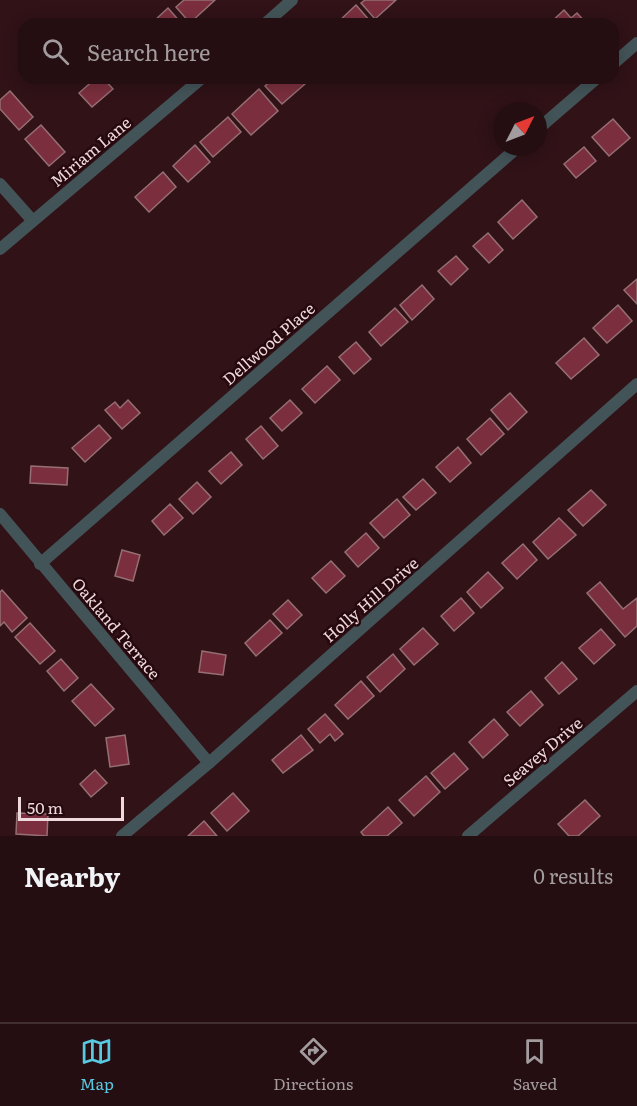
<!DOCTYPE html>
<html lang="en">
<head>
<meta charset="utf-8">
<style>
	:root { --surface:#240e11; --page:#2c171a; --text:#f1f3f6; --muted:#a39c9f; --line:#412e31; --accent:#57c9e1 }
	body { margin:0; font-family:Literata,serif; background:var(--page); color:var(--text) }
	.compass { position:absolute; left:493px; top:102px; width:54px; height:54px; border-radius:50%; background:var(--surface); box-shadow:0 3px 15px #0003; rotate:48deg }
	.scale { position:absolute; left:18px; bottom:15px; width:106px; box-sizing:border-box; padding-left:6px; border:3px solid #efd9dc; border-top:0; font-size:16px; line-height:21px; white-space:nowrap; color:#efd9dc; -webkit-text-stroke:4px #25090e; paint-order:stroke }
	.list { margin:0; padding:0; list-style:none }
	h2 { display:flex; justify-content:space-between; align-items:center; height:78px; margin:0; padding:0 24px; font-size:26px }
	h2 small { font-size:20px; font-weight:400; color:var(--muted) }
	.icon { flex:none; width:33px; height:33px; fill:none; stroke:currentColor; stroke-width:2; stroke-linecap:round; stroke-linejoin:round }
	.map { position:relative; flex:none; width:637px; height:836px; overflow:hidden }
	.search { position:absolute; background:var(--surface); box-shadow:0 3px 15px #0003; left:18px; right:18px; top:18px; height:66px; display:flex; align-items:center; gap:15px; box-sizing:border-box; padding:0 21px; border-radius:18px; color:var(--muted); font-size:22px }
	.sheet { height:186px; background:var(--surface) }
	nav { display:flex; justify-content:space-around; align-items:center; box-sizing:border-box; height:84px; border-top:2px solid var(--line); background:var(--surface); font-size:16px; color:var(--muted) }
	nav a { display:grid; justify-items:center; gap:3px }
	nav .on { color:var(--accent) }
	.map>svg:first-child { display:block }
</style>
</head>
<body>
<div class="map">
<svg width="637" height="836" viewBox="0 0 637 836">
	<rect width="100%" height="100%" fill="#301217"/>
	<g fill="#7b2f3e" stroke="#956f73" stroke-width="1.5">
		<polygon points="184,0 215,0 190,23 176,7"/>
		<polygon points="365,0 396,0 375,19 361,3"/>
		<polygon points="356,5 370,21 367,24 336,24"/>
		<polygon points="168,8 182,24 157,24 154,21"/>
		<polygon points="564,10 571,18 577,13 587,24 549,24"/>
		<polygon points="96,78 103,78 113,89 92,107 79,93"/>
		<polygon points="274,78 300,78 305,84 282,104 265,86"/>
		<polygon points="259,89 278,111 251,135 232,114"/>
		<polygon points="10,91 33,117 19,130 0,109 0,100"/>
		<polygon points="228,117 241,132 213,157 200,142"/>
		<polygon points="613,119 630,138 609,156 592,137"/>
		<polygon points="41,125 65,152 49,166 25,139"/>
		<polygon points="195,145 210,162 188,182 173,166"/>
		<polygon points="584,147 596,161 576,178 564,164"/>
		<polygon points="163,172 176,187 149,212 135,197"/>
		<polygon points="522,200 537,217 513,239 498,222"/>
		<polygon points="488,233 503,250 489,263 473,246"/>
		<polygon points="456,256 468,269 451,285 438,271"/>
		<polygon points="637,279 637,304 624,290"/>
		<polygon points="422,285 434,299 412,320 400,305"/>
		<polygon points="618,305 632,321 607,343 593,328"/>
		<polygon points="395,308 408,322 381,346 369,332"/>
		<polygon points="584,338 599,355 571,379 556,363"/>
		<polygon points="356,342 371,359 354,374 339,357"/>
		<polygon points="327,366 340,380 315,403 302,389"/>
		<polygon points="510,393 527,412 508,430 491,410"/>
		<polygon points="128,400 140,413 122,429 105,410 115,402 120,408"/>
		<polygon points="290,400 302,413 282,431 270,418"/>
		<polygon points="490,418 504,434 481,455 467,439"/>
		<polygon points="99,425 111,438 85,462 72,448"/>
		<polygon points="261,426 278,446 263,459 246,439"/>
		<polygon points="458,447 471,463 450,482 436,467"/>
		<polygon points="231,452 242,465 221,484 209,471"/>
		<polygon points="31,466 68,468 67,485 30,483"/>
		<polygon points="423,479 436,493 416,510 403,497"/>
		<polygon points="197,482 211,497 193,514 179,499"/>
		<polygon points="591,490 606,505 583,526 568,510"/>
		<polygon points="397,499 410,515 384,538 370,523"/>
		<polygon points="170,504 183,518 164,535 152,521"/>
		<polygon points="559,518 576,535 548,559 533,542"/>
		<polygon points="366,533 379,548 358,567 345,552"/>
		<polygon points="523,544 537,560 517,579 502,563"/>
		<polygon points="122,550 140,555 133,581 115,576"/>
		<polygon points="331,561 345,576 326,593 312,578"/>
		<polygon points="488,572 503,588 481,608 467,592"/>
		<polygon points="600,582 623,609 637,598 637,626 625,637 587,593"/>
		<polygon points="2,590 27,618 12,632 4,622 0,626 0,592"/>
		<polygon points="461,598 474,613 454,631 441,616"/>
		<polygon points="288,600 302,615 287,629 273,614"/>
		<polygon points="270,620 282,633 256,656 245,643"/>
		<polygon points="30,623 55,651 40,664 15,637"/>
		<polygon points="423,628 438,644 414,665 400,649"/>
		<polygon points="601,629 615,645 594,664 579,648"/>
		<polygon points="202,651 226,655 223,675 199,672"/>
		<polygon points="393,654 405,669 380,692 367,677"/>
		<polygon points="61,659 78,678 64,691 47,671"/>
		<polygon points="562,662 577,679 559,694 545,678"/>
		<polygon points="361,681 374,696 348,719 335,705"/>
		<polygon points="91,684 114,709 95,726 72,701"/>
		<polygon points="531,691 543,705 520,726 507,712"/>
		<polygon points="325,714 343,734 335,741 330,734 320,743 308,729"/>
		<polygon points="494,719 508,735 483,758 469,742"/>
		<polygon points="125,735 129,764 110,767 106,738"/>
		<polygon points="301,735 313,750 283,773 272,760"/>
		<polygon points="454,753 468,769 445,789 431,773"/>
		<polygon points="95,770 107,783 91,797 80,784"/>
		<polygon points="426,776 440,792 414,816 399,800"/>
		<polygon points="233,793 249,811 227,831 211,813"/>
		<polygon points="585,800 600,816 578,836 569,836 558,824"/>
		<polygon points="388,807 402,823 387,836 364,836 361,832"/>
		<polygon points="17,813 48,814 47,836 16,834"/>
		<polygon points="204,821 217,836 188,836"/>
	</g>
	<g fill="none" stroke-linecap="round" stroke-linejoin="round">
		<g stroke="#435458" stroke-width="12">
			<polyline points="265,24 292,0"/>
			<polyline points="613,64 637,43"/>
			<polyline points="538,129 597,78"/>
			<polyline points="0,184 32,220"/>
			<polyline points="0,249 202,78"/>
			<polyline points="0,514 209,763"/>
			<polyline points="40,564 518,147"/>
			<polyline points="122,836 209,763 637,384"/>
			<polyline points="468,836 637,691"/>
		</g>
	</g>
	<g text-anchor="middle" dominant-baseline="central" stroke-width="5" stroke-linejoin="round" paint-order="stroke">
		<g font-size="16" fill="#efd9dc" stroke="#25090e">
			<text transform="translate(90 151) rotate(-40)">Miriam Lane</text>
			<text transform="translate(268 343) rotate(-41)">Dellwood Place</text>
			<text transform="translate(370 599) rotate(-41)">Holly Hill Drive</text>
			<text transform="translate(117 628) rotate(50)">Oakland Terrace</text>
			<text transform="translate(542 751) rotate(-40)">Seavey Drive</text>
		</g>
	</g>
</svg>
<svg class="compass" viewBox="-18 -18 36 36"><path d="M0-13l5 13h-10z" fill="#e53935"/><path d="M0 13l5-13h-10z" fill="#a39c9f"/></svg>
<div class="scale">50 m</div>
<div class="search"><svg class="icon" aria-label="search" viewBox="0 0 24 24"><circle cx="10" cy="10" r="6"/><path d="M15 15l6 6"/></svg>Search here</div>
</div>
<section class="sheet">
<h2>Nearby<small>0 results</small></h2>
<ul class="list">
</ul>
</section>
<nav>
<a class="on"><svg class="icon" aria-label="map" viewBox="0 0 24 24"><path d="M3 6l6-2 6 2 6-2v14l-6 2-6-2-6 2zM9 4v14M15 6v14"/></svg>Map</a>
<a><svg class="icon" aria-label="directions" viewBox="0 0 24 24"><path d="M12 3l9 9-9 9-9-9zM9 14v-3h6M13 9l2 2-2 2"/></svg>Directions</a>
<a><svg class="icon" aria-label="saved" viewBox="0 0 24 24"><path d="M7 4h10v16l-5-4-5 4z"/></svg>Saved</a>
</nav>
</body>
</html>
